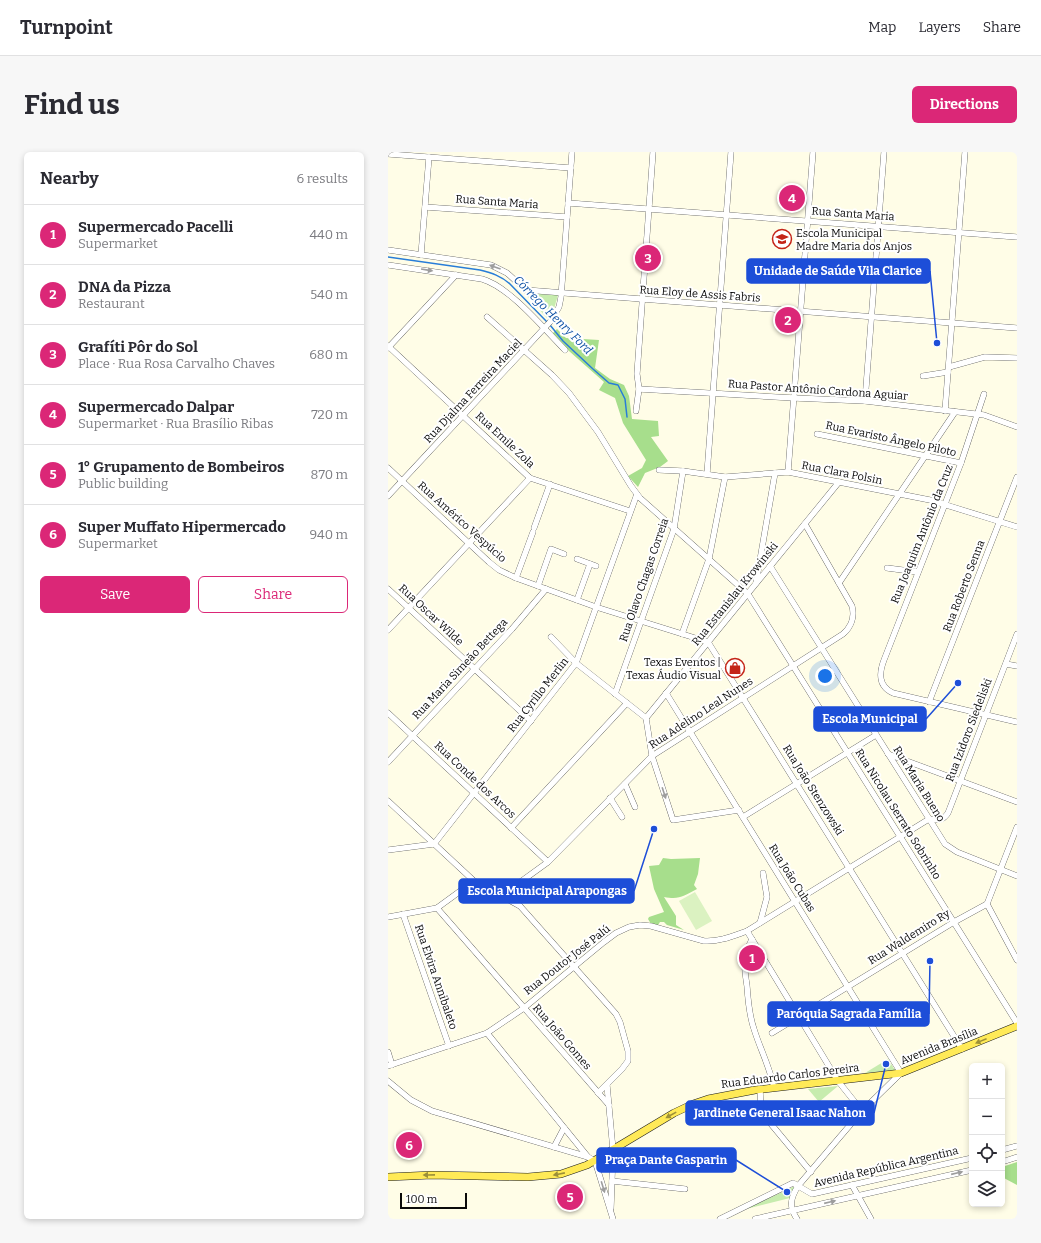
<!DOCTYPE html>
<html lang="en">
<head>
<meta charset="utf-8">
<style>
	:root { --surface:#fff; --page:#f7f7f7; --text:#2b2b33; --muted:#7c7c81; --line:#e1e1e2; --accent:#db2777 }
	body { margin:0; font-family:Bitter,serif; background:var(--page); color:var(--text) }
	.controls { position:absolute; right:12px; bottom:12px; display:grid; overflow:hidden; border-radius:6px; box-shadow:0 2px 6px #0003 }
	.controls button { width:36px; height:36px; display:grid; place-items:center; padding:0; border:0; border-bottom:1px solid var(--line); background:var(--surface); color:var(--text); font:20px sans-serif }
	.scale { position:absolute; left:12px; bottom:10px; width:67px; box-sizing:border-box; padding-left:4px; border:2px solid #0a0a0a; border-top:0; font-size:11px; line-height:14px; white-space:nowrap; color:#0a0a0a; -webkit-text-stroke:3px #fff; paint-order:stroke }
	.you { position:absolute; left:437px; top:524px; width:14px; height:14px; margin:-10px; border:3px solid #fff; border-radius:50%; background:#1a73e8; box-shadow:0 0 0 6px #1a73e833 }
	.badge { display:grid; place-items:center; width:26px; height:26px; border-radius:50%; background:var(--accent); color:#fff; font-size:13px; font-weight:700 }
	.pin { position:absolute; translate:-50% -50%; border:2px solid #fff; box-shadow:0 1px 4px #0006 }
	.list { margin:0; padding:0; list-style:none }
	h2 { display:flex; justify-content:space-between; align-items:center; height:52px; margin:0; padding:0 16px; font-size:17px }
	h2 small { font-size:13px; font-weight:400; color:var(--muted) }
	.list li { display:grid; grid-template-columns:26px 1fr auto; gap:12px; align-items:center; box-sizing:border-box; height:60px; padding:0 16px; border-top:1px solid var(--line) }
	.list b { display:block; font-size:15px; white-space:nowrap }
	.list p { margin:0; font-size:13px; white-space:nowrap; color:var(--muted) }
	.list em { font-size:13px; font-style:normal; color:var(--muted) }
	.actions { display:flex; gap:8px; padding:12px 16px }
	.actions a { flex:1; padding:9px 0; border:1px solid var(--accent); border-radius:6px; text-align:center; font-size:14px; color:var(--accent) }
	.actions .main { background:var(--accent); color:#fff }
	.icon { flex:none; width:22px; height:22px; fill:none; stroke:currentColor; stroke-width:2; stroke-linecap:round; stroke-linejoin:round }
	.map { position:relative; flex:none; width:629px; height:1067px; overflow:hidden; border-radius:6px }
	header { display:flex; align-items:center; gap:24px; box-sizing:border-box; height:56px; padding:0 20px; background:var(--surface); border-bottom:1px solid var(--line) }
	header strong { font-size:19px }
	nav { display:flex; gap:22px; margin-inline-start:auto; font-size:14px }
	.intro { display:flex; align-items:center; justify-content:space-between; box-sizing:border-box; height:96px; padding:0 24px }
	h1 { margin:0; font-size:28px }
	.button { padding:10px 18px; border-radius:6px; background:var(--accent); color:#fff; font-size:14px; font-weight:700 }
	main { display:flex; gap:24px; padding:0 24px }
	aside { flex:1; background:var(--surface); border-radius:6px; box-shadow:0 2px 6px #0003 }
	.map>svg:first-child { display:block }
</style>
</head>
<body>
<header>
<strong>Turnpoint</strong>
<nav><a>Map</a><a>Layers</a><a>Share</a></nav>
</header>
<div class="intro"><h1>Find us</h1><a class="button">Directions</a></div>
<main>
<aside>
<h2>Nearby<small>6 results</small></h2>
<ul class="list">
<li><span class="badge">1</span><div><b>Supermercado Pacelli</b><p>Supermarket</p></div><em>440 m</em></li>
<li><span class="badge">2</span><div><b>DNA da Pizza</b><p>Restaurant</p></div><em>540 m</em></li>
<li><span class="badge">3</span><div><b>Grafíti Pôr do Sol</b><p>Place · Rua Rosa Carvalho Chaves</p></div><em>680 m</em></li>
<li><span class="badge">4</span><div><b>Supermercado Dalpar</b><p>Supermarket · Rua Brasílio Ribas</p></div><em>720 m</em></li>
<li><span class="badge">5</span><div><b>1° Grupamento de Bombeiros</b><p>Public building</p></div><em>870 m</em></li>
<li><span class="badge">6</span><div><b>Super Muffato Hipermercado</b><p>Supermarket</p></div><em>940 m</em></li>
</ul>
<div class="actions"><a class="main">Save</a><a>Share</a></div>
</aside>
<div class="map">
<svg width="629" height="1067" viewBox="0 0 629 1067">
	<rect width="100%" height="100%" fill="#fffde7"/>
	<g fill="#c7ecae">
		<polygon points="136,141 170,143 166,157 159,166"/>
		<polygon points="500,907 507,918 477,921"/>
		<polygon points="450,934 431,950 420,937"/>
		<polygon points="407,1034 402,1046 358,1057"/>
	</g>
	<g fill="#a7de8c">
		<polygon points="169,177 178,186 211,188 207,216 222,227 236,233 241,244 244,267 270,269 271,284 263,285 280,309 272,315 257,321 250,335 240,324 254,316 258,308 235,271 227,246 211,238 216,230 181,199 164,182"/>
		<path d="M275 706 283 707 312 706 310 722 306 733 309 737C295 744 292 748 276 745L288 764V773L296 778 279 773 276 770H272L270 773 263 772 260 767 261 765 276 760 266 737 261 714 271 713Z"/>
		<polygon points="629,1010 629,1033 614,1025 614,1015"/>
	</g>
	<polygon fill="#dbf2c1" points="307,740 324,769 308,778 291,749"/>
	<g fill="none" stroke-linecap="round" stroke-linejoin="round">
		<g stroke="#287dd8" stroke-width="1.5">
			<path d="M0 105 92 118C104 121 113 124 122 132L159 170"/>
			<polyline points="162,173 175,189 205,217 221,231 230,233 237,247 239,265"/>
		</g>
		<g stroke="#3d3d3d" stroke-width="6">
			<g id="minor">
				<polyline points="0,2 183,16"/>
				<polyline points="180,51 629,85"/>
				<polyline points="37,55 179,65"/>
				<polyline points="0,98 103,113 119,121 138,138 629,176"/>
				<polyline points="33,103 41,5"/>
				<path d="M0 113 94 127C122 135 156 177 177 198"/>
				<polyline points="99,165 164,223 181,241 210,280 243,334 252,346 360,442 629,871"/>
				<polyline points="0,194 142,326 242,359"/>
				<polyline points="0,196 68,123"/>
				<polyline points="561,215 597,205 629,206"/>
				<polyline points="535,224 560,220"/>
				<polyline points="251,237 406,246 477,249 596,263 629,275"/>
				<path d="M596 242 573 311 496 508C491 521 490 534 505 541L629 570"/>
				<polyline points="477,249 496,0"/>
				<polyline points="248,259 251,237 249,222 265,0"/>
				<polyline points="557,259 577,0"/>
				<polyline points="429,282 573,311"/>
				<polyline points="0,316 101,410 111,418 128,426 208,455 320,490 574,897"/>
				<polyline points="271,318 295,319 337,325 400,320 542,348 629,375"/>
				<polyline points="400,320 425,0"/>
				<polyline points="319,322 343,0"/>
				<polyline points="0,344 162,170 171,155 173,145 184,0"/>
				<polyline points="146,376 162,332"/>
				<polyline points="189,407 208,414"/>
				<polyline points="382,414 557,692 569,700 629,724"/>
				<polyline points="499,416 530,420"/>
				<polyline points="128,426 145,380"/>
				<polyline points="368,431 387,321"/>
				<polyline points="451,431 567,260"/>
				<polyline points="150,434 163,397 176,402"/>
				<polyline points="0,437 143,569"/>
				<polyline points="189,448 202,412"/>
				<polyline points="0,478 142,326"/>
				<polyline points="294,482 321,407 337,325"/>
				<polyline points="163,485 188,511 258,566 264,604 285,668 351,658"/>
				<polyline points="618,512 629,514"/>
				<path d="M278 541 513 921 474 959 410 1034C402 1047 401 1055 409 1067"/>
				<polyline points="227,542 286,377 295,319"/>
				<polyline points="541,550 629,325"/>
				<polyline points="0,561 160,710"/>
				<polyline points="258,566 451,330"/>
				<polyline points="500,602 629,650"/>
				<polyline points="0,610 124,477 158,437"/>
				<polyline points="237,632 247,655"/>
				<polyline points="222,646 234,665"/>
				<polyline points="0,649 86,729 132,754 228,862 232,870 240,899 240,909 234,917 210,941"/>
				<polyline points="355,665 488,583"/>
				<polyline points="123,676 239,551"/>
				<polyline points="0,698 46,692 188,511 249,342"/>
				<path d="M113 744 160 710 264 604 455 482C463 475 467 465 464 454L417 372"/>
				<polyline points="599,752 629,808"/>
				<polyline points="49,756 221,953"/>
				<polyline points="15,762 61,894"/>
				<polyline points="0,765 49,756 86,729"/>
				<polyline points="372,771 379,745 375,721"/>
				<polyline points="359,779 450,929 474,959"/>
				<path d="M364 787C354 807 356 813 359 834 360 849 361 863 366 877 372 897 382 915 386 936"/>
				<polyline points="99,881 200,1005"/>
				<polyline points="384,881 566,770 599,752 629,675"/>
				<polyline points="0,900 4,913"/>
				<path d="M0 914 99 881 136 856 216 790 228 781 241 775 252 773 263 774 316 789C331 790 345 784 359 779L541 667C550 668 555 669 560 661L629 482"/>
				<polyline points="0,929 23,948 44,959 200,1005 207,1009 225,1067"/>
				<polyline points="219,933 225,998 223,1056"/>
				<polyline points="372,937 373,960 423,1020"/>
				<polyline points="166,995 176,976"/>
				<polyline points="614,998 629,994"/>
				<polyline points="614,1010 629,1005"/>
				<polyline points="224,1029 297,1037"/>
				<polyline points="464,1033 483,1067"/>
				<polyline points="332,1067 405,1031 424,1042 584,1006"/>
				<polyline points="367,1067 584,1018"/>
			</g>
		</g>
		<g stroke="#1b1b1b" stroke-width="8">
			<polyline id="major" points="0,1025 44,1023 140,1025 173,1022 199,1013 286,961 305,952 320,947 367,938 513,921 629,874"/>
		</g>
		<use href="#minor" stroke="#fff" stroke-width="5.5"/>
		<use href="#major" stroke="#ffea57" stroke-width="7"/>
	</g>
	<defs><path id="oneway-solid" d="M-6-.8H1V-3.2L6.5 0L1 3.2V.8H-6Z"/></defs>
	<g fill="#9d9d9d">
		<use href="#oneway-solid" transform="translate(107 115) rotate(-160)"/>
		<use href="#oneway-solid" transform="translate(39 118) rotate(9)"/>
		<use href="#oneway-solid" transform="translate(276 641) rotate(72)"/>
		<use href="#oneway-solid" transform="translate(569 1021) rotate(-13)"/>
		<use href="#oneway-solid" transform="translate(215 1035) rotate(73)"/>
		<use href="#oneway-solid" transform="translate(442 1050) rotate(-13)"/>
	</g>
	<g fill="#9d9038">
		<use href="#oneway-solid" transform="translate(593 889) rotate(158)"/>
		<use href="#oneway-solid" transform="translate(283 963) rotate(151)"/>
		<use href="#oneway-solid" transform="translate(171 1022) rotate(169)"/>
		<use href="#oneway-solid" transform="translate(41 1023) rotate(179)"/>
	</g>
	<defs>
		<g id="school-ring" transform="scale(1)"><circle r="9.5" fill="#fff" stroke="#c42518" stroke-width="1.5"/><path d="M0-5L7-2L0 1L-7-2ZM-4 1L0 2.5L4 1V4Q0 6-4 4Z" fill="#c42518"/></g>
		<g id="shop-ring" transform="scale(1)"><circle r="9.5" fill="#fff" stroke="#c42518" stroke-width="1.5"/><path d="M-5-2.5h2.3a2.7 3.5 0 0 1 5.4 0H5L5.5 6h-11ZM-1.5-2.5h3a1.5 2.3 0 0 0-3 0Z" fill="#c42518"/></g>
	</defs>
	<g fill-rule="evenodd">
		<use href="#school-ring" x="394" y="87"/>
		<use href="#shop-ring" x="347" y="516"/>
	</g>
	<g text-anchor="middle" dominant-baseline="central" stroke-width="4" stroke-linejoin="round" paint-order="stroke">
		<g font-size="11" fill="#0a0a0a" stroke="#fff">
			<text transform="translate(109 50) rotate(4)">Rua Santa Maria</text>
			<text transform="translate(465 62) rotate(4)">Rua Santa Maria</text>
			<text transform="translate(312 142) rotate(4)">Rua Eloy de Assis Fabris</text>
			<text transform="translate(430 238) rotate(4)">Rua Pastor Antônio Cardona Aguiar</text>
			<text transform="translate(85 239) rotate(-47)">Rua Djalma Ferreira Maciel</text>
			<text transform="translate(503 287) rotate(12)">Rua Evaristo Ângelo Piloto</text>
			<text transform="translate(117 288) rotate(43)">Rua Emile Zola</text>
			<text transform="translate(454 321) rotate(11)">Rua Clara Polsin</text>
			<text transform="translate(74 370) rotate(42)">Rua Américo Vespúcio</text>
			<text transform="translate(534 382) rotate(-68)">Rua Joaquim Antônio da Cruz</text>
			<text transform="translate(256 428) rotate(-71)">Rua Olavo Chagas Correia</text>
			<text transform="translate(576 434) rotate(-69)">Rua Roberto Senna</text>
			<text transform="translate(347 442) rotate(-51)">Rua Estanislau Krowinski</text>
			<text transform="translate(43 463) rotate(43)">Rua Oscar Wilde</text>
			<text transform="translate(72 517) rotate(-47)">Rua Maria Simeão Bettega</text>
			<text transform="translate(150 543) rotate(-52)">Rua Cyrillo Merlin</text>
			<text transform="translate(313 561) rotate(-33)">Rua Adelino Leal Nunes</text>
			<text transform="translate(581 578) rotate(-69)">Rua Izidoro Siedeliski</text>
			<text transform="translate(87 628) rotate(43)">Rua Conde dos Arcos</text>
			<text transform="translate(531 632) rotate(58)">Rua Maria Bueno</text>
			<text transform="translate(425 638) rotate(58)">Rua João Stenzowski</text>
			<text transform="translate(510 662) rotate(58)">Rua Nicolau Serrato Sobrinho</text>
			<text transform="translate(404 726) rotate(58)">Rua João Cubas</text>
			<text transform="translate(521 785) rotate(-32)">Rua Waldemiro Ry</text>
			<text transform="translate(179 808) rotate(-38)">Rua Doutor José Palú</text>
			<text transform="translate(48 825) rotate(71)">Rua Elvira Annibaleto</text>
			<text transform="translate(174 885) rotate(49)">Rua João Gomes</text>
			<text transform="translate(551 894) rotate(-22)">Avenida Brasília</text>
			<text transform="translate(402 924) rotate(-7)">Rua Eduardo Carlos Pereira</text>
			<text transform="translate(498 1015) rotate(-13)">Avenida República Argentina</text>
		</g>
		<g font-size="11" fill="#0a0a0a" stroke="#fff" text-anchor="start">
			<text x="408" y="81">Escola Municipal<tspan x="408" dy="13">Madre Maria dos Anjos</tspan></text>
			<text x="333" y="510" text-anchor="end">Texas Eventos |<tspan x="333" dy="13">Texas Áudio Visual</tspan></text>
		</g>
		<g font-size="12" font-style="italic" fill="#0b4fa4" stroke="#fff">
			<text transform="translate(165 163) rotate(45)">Córrego Henry Ford</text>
		</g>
	</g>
	<path fill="none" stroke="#1d4ed8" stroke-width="1.5" d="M549 191L542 119M570 531L538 567M266 677L246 739M542 809L541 862M498 912L486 961M399 1040L348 1008"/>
	<g fill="#1d4ed8" stroke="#fff" stroke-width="1.5">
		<circle cx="549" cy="191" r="4"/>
		<circle cx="570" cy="531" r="4"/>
		<circle cx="266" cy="677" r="4"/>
		<circle cx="542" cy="809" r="4"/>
		<circle cx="498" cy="912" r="4"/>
		<circle cx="399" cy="1040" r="4"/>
	</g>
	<g fill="#1d4ed8" stroke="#1d4ed8" stroke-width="1.5">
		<rect x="359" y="107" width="183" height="24" rx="4"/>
		<rect x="426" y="555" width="112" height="24" rx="4"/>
		<rect x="71" y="727" width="175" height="24" rx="4"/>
		<rect x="380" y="850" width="161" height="24" rx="4"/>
		<rect x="298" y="949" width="188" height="24" rx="4"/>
		<rect x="209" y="996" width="139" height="24" rx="4"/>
	</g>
	<g font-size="12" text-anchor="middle" font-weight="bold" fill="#fff">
		<text x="450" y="123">Unidade de Saúde Vila Clarice</text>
		<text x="482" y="571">Escola Municipal</text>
		<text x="159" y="743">Escola Municipal Arapongas</text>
		<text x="461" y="866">Paróquia Sagrada Família</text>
		<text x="392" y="965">Jardinete General Isaac Nahon</text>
		<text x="278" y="1012">Praça Dante Gasparin</text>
	</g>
</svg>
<div class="controls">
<button>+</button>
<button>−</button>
<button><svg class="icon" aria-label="locate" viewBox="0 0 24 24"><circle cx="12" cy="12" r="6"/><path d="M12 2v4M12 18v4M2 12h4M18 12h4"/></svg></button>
<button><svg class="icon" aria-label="layers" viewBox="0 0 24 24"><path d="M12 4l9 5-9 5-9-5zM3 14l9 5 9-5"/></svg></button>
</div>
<div class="scale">100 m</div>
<div class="you"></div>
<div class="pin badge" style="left:364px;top:806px">1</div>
<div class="pin badge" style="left:400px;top:168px">2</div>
<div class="pin badge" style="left:260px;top:106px">3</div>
<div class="pin badge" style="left:404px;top:46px">4</div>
<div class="pin badge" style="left:182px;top:1045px">5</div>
<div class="pin badge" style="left:21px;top:993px">6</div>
</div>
</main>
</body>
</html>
